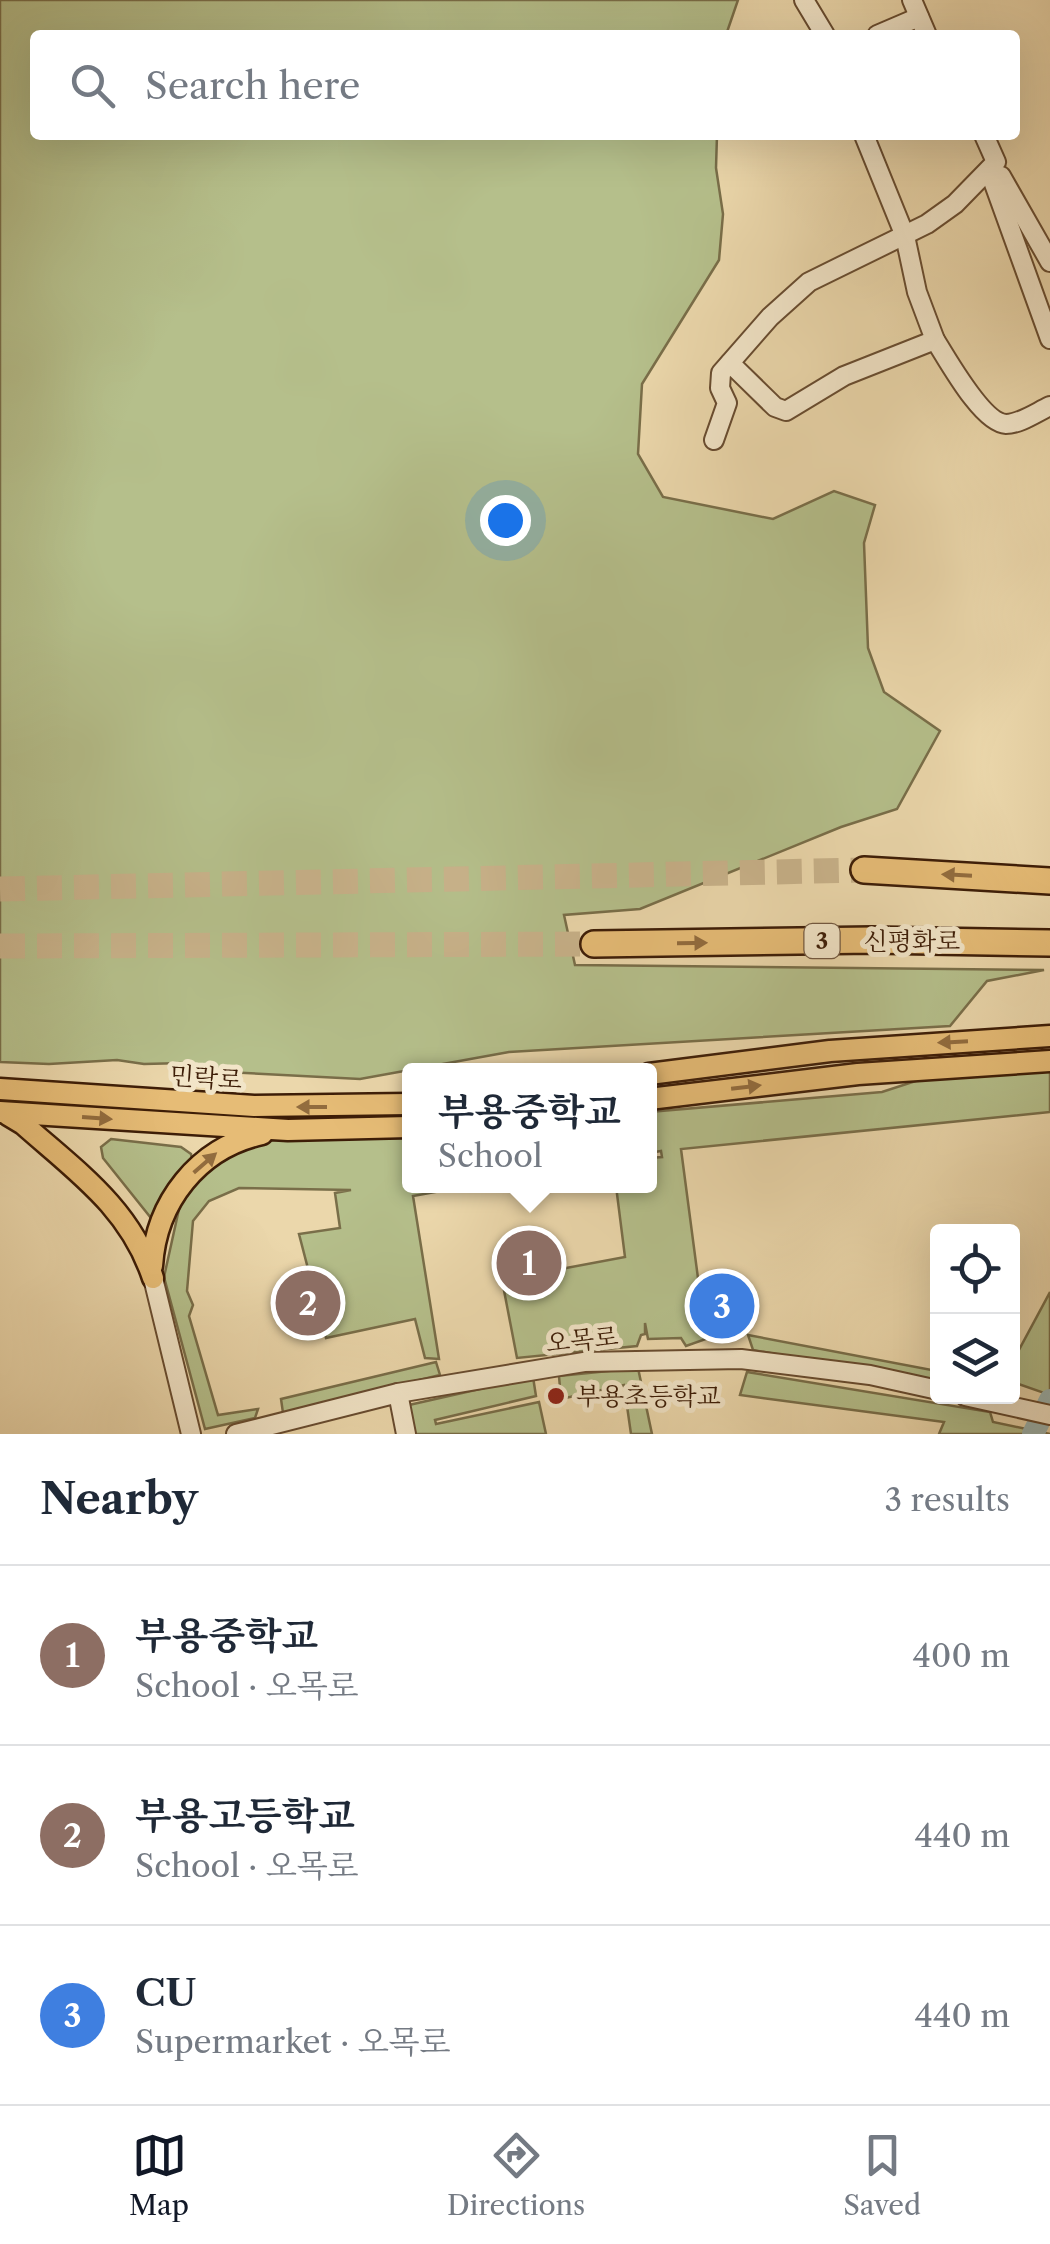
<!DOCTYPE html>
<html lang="en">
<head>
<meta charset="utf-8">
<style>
	:root { --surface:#fff; --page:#f6f6f7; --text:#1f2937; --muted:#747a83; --line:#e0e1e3; --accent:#111827 }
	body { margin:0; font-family:"Libre Caslon Text","Noto Serif KR",serif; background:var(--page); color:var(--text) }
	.controls { position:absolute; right:30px; bottom:30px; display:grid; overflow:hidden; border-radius:10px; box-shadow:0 10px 40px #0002 }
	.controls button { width:90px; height:90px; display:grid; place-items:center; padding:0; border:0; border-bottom:2px solid var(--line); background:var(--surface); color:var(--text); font:50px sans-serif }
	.you { position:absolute; left:505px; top:520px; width:35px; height:35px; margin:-25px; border:8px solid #fff; border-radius:50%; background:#1a73e8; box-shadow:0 0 0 15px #1a73e833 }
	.badge { display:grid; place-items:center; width:65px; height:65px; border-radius:50%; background:var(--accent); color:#fff; font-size:32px; font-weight:700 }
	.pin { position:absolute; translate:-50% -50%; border:5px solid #fff; box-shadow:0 2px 10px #0006 }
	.popup { position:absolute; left:402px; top:1063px; width:255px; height:130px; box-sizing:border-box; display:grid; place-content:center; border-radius:10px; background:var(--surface); filter:drop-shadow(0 2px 8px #0005); font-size:32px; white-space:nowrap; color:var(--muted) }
	.popup b { font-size:38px; color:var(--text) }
	.popup::after { content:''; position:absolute; left:50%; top:100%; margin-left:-20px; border:20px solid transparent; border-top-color:var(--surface) }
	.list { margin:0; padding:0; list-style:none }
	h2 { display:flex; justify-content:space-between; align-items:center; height:130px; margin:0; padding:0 40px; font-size:42px }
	h2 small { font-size:32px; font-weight:400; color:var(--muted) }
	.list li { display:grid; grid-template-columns:65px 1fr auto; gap:30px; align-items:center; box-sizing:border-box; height:180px; padding:0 40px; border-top:2px solid var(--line) }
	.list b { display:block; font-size:38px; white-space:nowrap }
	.list p { margin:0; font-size:32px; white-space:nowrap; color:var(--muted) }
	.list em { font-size:32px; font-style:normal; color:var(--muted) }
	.icon { flex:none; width:55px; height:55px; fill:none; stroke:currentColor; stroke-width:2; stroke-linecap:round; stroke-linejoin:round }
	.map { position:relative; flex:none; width:1050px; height:1434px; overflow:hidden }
	.search { position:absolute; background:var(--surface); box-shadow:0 10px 40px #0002; left:30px; right:30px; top:30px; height:110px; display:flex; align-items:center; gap:25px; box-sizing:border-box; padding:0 35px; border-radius:10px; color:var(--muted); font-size:38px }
	.sheet { height:670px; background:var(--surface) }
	nav { display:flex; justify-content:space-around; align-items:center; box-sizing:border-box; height:140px; border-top:2px solid var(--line); background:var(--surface); font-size:28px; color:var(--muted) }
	nav a { display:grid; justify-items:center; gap:5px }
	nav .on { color:var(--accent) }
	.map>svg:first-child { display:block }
</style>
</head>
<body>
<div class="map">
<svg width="1050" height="1434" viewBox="0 0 1050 1434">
	<rect width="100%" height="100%" fill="#ebd7ab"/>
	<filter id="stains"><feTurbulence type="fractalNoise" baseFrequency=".002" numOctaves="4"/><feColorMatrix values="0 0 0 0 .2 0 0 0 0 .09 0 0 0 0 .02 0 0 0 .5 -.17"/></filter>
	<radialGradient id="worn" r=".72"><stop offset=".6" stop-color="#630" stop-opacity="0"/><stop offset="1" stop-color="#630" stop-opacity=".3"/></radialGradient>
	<g fill="#b5bf8b" stroke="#796e49" stroke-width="2.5">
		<polygon points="0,0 738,0 726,35 35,35 35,135 717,135 716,168 723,214 719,260 642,384 638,454 663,497 773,519 834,491 875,505 864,543 868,648 884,692 940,731 897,809 841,827 640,909 564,915 575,965 1044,970 987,981 950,1026 509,1052 360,1079 226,1072 184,1063 144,1064 117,1060 49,1064 0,1062"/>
		<polygon points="1050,1069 1050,1112 681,1149 706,1339 686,1346 681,1338 648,1339 645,1323 645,1334 641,1335 637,1346 517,1358 502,1280 625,1257 616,1186 649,1186 649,1158 662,1157 661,1151 649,1153 649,1112 882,1092 931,1076"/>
		<polygon points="409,1138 409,1186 468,1186 413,1196 439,1359 425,1358 415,1319 326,1338 299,1234 340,1228 335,1193 351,1190 239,1188 209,1201 193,1221 187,1291 193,1305 189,1316 218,1415 258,1409 255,1418 205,1429 164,1277 181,1200 210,1166 244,1144 276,1140"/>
		<polygon points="111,1139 181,1147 191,1154 192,1160 155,1223 103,1158 101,1147"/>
		<polygon points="1050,1292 1050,1395 1013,1382 1013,1361"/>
		<polygon points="748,1335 937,1371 937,1383 753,1350"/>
		<polygon points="436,1362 440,1375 283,1413 281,1399"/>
		<polygon points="638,1368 652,1434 631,1434 624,1385 561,1399 559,1376"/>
		<polygon points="747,1372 990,1412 993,1422 1050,1434 939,1434 944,1422 740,1395"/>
		<polygon points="533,1377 536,1396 435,1420 436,1424 539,1402 546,1434 415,1434 409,1405"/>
	</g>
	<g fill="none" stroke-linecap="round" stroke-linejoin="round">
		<polyline stroke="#9cb7b4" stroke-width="22" points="1033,1434 1050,1400"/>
		<g stroke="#c8b28a" stroke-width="25" stroke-dasharray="25 12" stroke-linecap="butt">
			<polyline points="0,889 864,870"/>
			<polyline points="0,946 594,944"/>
		</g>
		<g stroke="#684c30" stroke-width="22">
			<g id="minor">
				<polyline points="804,0 825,35"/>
				<polyline points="912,0 927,35"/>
				<polyline points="877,35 919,17"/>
				<polyline points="989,170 1050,339"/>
				<polyline points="1001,176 1050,262"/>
				<path d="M935 340C948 360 982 423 1006 424 1020 424 1037 412 1050 406"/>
				<polyline points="730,363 775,407 786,411 844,376 935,340 917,292 905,236 864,135"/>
				<polyline points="714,440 727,403 720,388 721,373 770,317 809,282 927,224 955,204 996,162 984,135"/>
				<polyline points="153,1278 191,1434"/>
				<polyline points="398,1393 406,1434"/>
				<polyline points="965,1396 1050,1415"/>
				<polyline points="236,1434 398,1393 584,1362 741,1359 870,1375 938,1390"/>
			</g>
		</g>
		<g stroke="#3d1d07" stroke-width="25">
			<g id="major">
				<polyline points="649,1074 830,1051 1050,1036"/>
				<polyline points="0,1089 254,1106 409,1104"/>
				<polyline points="649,1099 858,1074 1050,1061"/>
				<polyline points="0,1112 288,1130 409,1127"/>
				<path d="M8 1115 23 1124C76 1171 130 1208 153 1278"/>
				<path d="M152 1266C156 1202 198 1148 262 1134"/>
			</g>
		</g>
		<g stroke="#3d1d07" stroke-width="30">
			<g id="highway">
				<polyline points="864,870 1050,881"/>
				<polyline points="594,944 872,940 1050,943"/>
			</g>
		</g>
		<use href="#minor" stroke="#f2e5c8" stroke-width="18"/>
		<use href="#major" stroke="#e6bc76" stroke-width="20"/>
		<use href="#highway" stroke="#e6bc76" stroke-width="25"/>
	</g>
	<defs><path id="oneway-solid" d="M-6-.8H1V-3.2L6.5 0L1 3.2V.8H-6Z" transform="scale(2.5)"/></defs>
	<g fill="#926c3e">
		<use href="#oneway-solid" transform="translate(957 875) rotate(-177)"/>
		<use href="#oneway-solid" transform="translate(692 943) rotate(-1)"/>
		<use href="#oneway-solid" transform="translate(953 1042) rotate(177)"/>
		<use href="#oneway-solid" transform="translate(746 1087) rotate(-7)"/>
		<use href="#oneway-solid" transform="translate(312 1107) rotate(180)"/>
		<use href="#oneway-solid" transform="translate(97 1118) rotate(4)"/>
		<use href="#oneway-solid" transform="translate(205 1163) rotate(-41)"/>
	</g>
	<circle fill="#8f2418" stroke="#f2e5c8" stroke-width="4" cx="556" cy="1396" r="10"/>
	<g text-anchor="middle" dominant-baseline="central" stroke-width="10" stroke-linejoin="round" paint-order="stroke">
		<rect fill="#f2e5c8" stroke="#735941" stroke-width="2.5" x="804.5" y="924" width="35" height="34" rx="8"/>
		<g font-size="22" font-weight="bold" fill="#3d1d07">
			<text x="822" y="941">3</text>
		</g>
		<g font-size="25" fill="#3d1d07" stroke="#f2e5c8">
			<text x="912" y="941">신평화로</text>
			<text transform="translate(206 1078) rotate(4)">민락로</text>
			<text transform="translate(582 1340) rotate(-6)">오목로</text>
		</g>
		<g font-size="25" fill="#3d1d07" stroke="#f2e5c8" text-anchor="start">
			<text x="576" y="1396">부용초등학교</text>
		</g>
	</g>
	<rect width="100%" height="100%" filter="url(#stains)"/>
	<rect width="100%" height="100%" fill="url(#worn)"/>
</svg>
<div class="controls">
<button><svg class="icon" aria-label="locate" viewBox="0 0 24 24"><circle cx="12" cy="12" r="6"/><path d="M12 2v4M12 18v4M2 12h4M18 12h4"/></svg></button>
<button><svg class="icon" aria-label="layers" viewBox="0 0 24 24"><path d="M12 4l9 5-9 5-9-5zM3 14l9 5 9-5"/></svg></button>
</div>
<div class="you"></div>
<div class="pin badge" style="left:529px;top:1263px;background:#8d6e63">1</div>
<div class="popup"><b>부용중학교</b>School</div>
<div class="pin badge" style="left:308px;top:1303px;background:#8d6e63">2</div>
<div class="pin badge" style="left:722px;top:1306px;background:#3f7fe0">3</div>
<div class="search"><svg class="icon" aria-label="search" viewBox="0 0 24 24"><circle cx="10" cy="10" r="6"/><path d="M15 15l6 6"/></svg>Search here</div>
</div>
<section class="sheet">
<h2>Nearby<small>3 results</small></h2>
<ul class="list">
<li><span class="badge" style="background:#8d6e63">1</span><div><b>부용중학교</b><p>School · 오목로</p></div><em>400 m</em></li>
<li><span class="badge" style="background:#8d6e63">2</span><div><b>부용고등학교</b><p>School · 오목로</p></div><em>440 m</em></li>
<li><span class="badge" style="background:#3f7fe0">3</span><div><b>CU</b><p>Supermarket · 오목로</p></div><em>440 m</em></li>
</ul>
</section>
<nav>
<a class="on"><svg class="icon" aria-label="map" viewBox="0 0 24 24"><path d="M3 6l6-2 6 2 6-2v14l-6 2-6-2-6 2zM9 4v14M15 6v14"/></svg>Map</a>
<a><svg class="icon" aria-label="directions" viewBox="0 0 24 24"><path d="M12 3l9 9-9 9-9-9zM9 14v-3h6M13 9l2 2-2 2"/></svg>Directions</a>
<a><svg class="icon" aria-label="saved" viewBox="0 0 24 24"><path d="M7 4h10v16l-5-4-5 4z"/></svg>Saved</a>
</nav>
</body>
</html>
